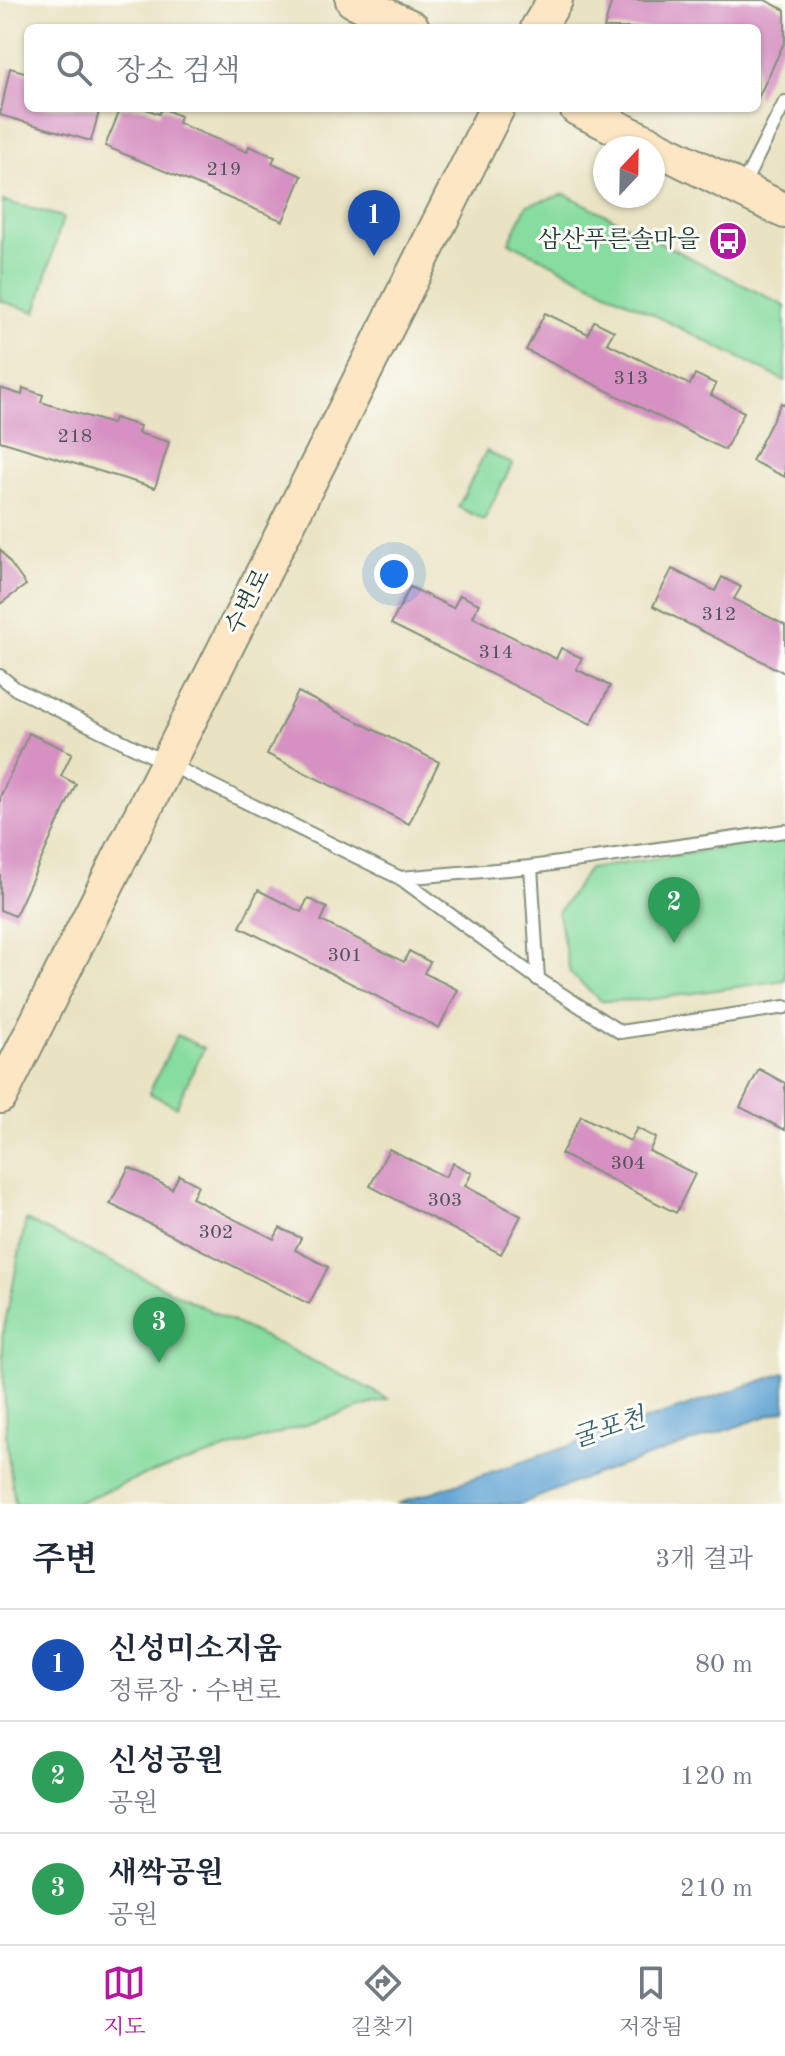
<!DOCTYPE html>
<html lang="ko">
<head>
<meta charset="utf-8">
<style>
	:root { --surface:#fff; --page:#f2f2f3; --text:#1f2937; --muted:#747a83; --line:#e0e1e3; --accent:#b5179e }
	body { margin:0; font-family:"Old Standard TT","Noto Serif KR",serif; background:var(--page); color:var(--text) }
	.compass { position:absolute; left:593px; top:136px; width:72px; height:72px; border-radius:50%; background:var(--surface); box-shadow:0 2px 6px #0004; rotate:22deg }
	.you { position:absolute; left:394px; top:574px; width:28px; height:28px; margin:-20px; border:6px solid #fff; border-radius:50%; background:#1a73e8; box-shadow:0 0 0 12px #1a73e833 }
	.badge { display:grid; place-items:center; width:52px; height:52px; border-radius:50%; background:var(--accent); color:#fff; font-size:26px; font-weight:700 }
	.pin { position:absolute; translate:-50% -66px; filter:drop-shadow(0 2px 4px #0008) }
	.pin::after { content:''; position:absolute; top:42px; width:28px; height:24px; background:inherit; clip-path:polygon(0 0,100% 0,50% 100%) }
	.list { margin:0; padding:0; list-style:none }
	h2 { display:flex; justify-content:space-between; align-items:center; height:104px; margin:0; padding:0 32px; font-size:34px }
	h2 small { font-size:26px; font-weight:400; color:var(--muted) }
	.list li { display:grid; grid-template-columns:52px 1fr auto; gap:24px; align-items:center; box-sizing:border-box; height:112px; padding:0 32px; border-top:2px solid var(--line) }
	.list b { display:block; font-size:30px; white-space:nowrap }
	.list p { margin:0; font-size:26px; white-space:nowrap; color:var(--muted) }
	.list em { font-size:26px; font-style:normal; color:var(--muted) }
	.icon { flex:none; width:44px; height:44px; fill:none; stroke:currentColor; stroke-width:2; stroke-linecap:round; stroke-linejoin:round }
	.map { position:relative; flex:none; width:785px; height:1504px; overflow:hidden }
	.search { position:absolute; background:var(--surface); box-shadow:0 2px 6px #0004; left:24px; right:24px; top:24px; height:88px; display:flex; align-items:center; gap:20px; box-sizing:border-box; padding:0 28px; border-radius:12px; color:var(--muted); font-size:30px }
	.sheet { height:440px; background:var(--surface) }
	nav { display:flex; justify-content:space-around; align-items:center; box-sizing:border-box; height:112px; border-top:2px solid var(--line); background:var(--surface); font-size:22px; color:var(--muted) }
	nav a { display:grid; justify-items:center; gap:4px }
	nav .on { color:var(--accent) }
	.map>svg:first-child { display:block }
</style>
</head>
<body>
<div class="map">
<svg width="785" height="1504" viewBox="0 0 785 1504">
	<rect width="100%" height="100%" fill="#fdfcf7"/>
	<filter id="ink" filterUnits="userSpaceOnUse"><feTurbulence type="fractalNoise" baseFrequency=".0125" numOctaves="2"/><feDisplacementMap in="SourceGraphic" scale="16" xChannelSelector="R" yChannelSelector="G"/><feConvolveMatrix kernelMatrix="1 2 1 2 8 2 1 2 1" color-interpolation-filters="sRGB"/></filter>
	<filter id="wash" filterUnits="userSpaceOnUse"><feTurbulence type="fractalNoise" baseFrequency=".006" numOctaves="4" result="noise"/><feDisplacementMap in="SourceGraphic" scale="32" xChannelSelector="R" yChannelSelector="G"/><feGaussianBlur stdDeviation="1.8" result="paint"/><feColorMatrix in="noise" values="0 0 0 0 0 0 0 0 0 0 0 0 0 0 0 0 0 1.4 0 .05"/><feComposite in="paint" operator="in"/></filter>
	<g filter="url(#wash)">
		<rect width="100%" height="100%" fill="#e9e3c3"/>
		<g fill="#87dc9f" stroke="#538c6a" stroke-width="2">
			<polygon points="565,194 785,306 785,381 509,242 527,205"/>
			<polygon points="3,201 63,217 36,312 0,301"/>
			<polygon points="486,451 512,464 484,520 458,507"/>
			<polygon points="785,838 785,980 646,1000 601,1001 570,973 558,913 589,869"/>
			<polygon points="177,1035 204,1048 176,1107 149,1093"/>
			<polygon points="26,1220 366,1387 388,1399 142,1476 74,1504 15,1504 7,1449 2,1338"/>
		</g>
		<polygon fill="#5ea3d3" stroke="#3e7084" stroke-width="2" points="785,1373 785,1410 586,1478 521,1504 397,1504"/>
		<g id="blocks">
			<g fill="#d691c2">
				<polygon points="612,0 765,0 785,10 785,41 757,100 757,28 604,28"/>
				<polygon points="10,68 28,73 28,108 100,108 91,141 0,115"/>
				<polygon points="121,108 144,108 159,114 162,108 180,116 178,123 247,152 249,146 275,157 272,163 302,176 283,221 105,146"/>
				<polygon points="545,313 588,334 594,321 614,331 607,343 690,385 695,374 716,384 711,395 744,412 725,450 526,350"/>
				<polygon points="0,388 22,395 23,388 43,395 41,402 112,424 114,418 140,426 138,433 169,442 155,488 0,441"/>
				<polygon points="781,403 785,405 785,477 752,461"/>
				<polygon points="0,549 26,585 0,604"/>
				<polygon points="672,569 715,591 722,577 741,587 734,599 785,625 785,673 653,606"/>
				<polygon points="410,587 453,608 460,595 479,604 473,617 556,659 561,648 582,658 576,669 610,686 591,724 391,624"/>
				<polygon points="298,692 439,762 409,824 267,754"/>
				<polygon points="29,733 72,753 61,776 76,784 15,916 0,910 0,797"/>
				<polygon points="258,890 301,912 308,898 327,908 321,921 404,962 409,951 430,962 424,973 458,990 439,1028 240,927"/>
				<polygon points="759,1069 785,1083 785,1130 740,1107"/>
				<polygon points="581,1116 630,1141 637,1128 656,1138 649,1151 695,1174 676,1213 561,1154"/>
				<polygon points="389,1149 445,1177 453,1163 472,1173 465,1186 521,1216 501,1254 370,1186"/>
				<polygon points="129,1167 172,1189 179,1175 198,1185 192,1198 274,1239 280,1228 301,1238 295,1250 328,1267 309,1304 110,1204"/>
			</g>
		</g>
	</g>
	<g filter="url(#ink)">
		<use href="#blocks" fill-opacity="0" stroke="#84907c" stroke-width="2"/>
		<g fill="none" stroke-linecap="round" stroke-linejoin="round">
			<g stroke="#84907c" stroke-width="16">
				<g id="service">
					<polyline points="742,187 785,102"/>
					<polyline points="0,676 16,689 400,878 531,867 785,831"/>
					<polyline points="531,867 538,979 620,1032 785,1007"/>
					<polyline points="400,878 538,979"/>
				</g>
			</g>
			<g stroke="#84907c" stroke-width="38">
				<g id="secondary">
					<polyline points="353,0 412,28"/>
					<polyline points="538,28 555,0"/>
					<polyline points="577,108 785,211"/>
					<polyline points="0,1096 497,108"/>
				</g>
			</g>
			<use href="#service" stroke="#fff" stroke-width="12"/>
			<use href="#secondary" stroke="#fce6c4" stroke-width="34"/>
		</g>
	</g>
	<defs>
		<g id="bus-disc" transform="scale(2)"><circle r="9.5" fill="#b5179e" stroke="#fdfcf7"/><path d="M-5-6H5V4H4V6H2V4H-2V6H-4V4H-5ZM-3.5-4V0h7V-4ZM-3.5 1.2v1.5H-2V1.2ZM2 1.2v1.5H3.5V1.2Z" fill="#fff"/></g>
	</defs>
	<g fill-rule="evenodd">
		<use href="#bus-disc" x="728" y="241"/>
	</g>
	<g text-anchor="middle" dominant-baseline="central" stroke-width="6" stroke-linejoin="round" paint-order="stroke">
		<g font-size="20" fill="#4d5258">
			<text x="224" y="170">219</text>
			<text x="631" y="379">313</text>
			<text x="75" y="437">218</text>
			<text x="719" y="615">312</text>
			<text x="496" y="653">314</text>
			<text x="345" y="956">301</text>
			<text x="628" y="1164">304</text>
			<text x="445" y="1201">303</text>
			<text x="216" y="1233">302</text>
		</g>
		<g font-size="24" fill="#1f3d34" stroke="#fdfcf7" text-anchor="end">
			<text x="700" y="241">삼산푸른솔마을</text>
		</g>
		<g font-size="24" fill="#1f3d34" stroke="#fdfcf7">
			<text transform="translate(249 602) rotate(-63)">수변로</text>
		</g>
		<g font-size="26" font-style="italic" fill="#35616c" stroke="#fdfcf7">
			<text transform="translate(609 1429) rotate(-18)">굴포천</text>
		</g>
	</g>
</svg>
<svg class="compass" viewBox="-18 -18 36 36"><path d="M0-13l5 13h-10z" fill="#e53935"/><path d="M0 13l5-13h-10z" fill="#747a83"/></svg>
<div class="you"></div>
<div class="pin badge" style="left:374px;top:256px;background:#1a4fb4">1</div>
<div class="pin badge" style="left:674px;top:943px;background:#2e9e5b">2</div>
<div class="pin badge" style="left:159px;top:1363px;background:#2e9e5b">3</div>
<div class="search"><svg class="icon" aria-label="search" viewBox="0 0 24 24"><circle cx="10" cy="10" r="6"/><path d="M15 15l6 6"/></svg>장소 검색</div>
</div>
<section class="sheet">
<h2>주변<small>3개 결과</small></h2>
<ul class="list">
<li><span class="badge" style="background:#1a4fb4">1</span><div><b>신성미소지움</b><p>정류장 · 수변로</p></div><em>80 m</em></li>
<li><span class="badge" style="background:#2e9e5b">2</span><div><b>신성공원</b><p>공원</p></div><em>120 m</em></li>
<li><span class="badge" style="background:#2e9e5b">3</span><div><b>새싹공원</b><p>공원</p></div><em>210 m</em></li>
</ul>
</section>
<nav>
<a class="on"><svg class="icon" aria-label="map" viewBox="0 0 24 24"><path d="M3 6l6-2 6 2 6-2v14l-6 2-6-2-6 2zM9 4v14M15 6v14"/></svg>지도</a>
<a><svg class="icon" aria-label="directions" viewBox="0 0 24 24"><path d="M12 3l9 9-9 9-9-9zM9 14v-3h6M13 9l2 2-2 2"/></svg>길찾기</a>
<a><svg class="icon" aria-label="saved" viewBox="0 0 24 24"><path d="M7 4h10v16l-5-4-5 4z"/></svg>저장됨</a>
</nav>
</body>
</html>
